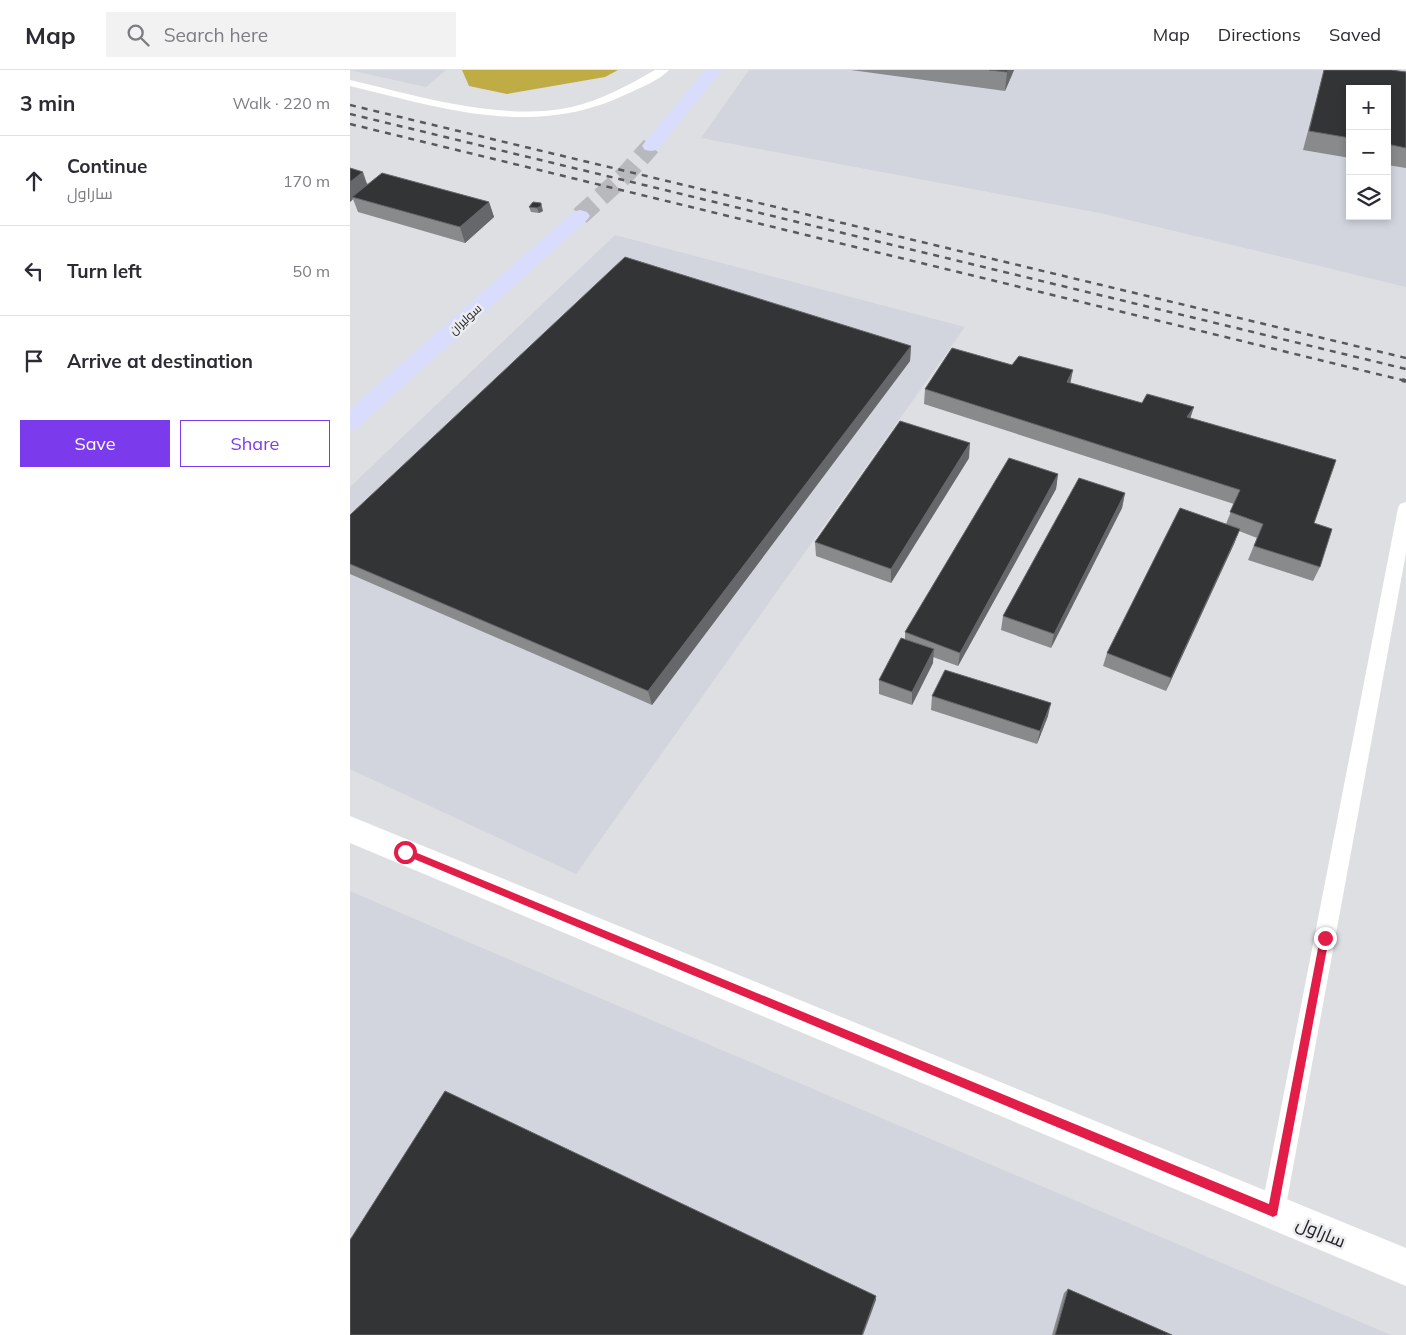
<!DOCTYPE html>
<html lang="en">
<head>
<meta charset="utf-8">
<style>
	:root { --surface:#fff; --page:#f2f2f3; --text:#2b2b33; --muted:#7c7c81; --line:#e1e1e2; --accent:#7c3aed }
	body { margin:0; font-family:Mulish,Cairo,sans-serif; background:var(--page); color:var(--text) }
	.controls { position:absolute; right:15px; top:15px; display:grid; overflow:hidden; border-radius:0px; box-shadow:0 2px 8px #0003 }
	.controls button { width:45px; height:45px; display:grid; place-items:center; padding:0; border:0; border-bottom:1px solid var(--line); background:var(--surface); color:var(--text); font:25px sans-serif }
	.stop { position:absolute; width:15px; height:15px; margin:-11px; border:4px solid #e11d48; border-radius:50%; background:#fff }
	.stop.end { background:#e11d48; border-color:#fff; box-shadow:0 1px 5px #0008 }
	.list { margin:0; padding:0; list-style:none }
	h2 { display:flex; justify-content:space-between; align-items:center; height:65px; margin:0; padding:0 20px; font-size:21px }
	h2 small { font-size:16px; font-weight:400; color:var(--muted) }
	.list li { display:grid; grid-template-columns:32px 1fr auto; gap:15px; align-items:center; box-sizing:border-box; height:90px; padding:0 20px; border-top:1px solid var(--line) }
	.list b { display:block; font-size:19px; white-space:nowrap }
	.list p { margin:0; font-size:16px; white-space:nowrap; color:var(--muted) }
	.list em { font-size:16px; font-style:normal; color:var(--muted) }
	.actions { display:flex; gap:10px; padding:15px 20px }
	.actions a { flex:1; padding:11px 0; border:1px solid var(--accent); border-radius:0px; text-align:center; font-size:18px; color:var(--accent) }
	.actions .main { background:var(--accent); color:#fff }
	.icon { flex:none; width:28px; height:28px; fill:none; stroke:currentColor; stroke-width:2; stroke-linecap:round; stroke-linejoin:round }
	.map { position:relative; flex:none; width:1056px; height:1265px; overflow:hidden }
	header { display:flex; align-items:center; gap:30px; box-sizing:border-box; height:70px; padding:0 25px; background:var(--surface); border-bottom:1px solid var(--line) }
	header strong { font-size:24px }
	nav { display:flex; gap:28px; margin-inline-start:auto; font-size:18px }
	.search { width:350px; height:45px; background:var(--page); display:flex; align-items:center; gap:12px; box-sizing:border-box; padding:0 18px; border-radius:0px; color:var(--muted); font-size:19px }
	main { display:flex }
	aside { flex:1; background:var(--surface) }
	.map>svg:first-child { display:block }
</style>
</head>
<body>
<header>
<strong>Map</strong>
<div class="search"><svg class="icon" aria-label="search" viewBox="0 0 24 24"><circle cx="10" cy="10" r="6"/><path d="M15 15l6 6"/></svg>Search here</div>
<nav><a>Map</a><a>Directions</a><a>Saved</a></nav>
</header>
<main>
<aside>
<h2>3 min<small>Walk · 220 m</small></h2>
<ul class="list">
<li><svg class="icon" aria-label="ahead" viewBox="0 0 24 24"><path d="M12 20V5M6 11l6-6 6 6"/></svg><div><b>Continue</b><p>ساراول</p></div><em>170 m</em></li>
<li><svg class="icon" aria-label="left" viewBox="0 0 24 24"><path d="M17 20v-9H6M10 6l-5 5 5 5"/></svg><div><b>Turn left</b></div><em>50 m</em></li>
<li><svg class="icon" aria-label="arrive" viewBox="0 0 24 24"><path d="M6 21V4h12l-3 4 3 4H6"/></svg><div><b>Arrive at destination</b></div></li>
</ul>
<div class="actions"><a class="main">Save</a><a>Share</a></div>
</aside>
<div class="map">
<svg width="1056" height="1265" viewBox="0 0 1056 1265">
	<rect width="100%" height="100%" fill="#dedfe2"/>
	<g fill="#d2d4de" fill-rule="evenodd">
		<polygon points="0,0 96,0 76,17"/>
		<path d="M399 0H1056V217L750 143 351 68ZM1000 19H1037V146H1000Z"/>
		<polygon points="265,165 615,257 226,804 0,699 0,417"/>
		<polygon points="0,821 111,869 1041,1265 0,1265"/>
	</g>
	<polygon fill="#bfac45" points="112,0 268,0 255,7 157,24 119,16"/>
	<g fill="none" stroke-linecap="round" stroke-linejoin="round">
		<polyline stroke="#b8b9bc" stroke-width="19" stroke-dasharray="19 9" stroke-linecap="butt" points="230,146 277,103 301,76"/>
		<g fill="#fff" fill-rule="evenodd">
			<path d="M305 0H319C310 10 292 17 279 23 186 69 95 39 0 16V10C68 26 152 52 222 37 251 30 279 15 305 0Z"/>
			<polygon points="1056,432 1056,483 935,1141 932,1150 923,1153 914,1150 911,1141 1048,438 1050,434"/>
		</g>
		<polygon fill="#fff" fill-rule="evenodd" points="0,746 1056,1178 1056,1216 0,773"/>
		<g fill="#dadcfe" fill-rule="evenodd">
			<polygon points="355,0 372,0 307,80 301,81 295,80 292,76 295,72"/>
			<polygon points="230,140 237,142 240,146 237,150 8,357 0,360 0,339 223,142"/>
		</g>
		<g stroke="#59595c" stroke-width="2.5" stroke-dasharray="6 6" stroke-linecap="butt">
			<polyline points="0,35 1056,288"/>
			<polyline points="0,44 1056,299"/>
			<polyline points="0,54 1056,311"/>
		</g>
		<polyline stroke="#59595c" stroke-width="4" stroke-dasharray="8 8" stroke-linecap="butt" points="1052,310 1056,311"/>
	</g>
	<g fill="#888a8c">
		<polygon points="501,0 664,0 655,21"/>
		<polygon points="974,0 1041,0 1056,2 1056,98 1037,95 1037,19 1000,19 1000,88 953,80"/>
		<polygon points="0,98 18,114 139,132 144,147 115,173 8,142 3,129 0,132"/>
		<polygon points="183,132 193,141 189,143 181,142 179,137"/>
		<polygon points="561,276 560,291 302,635 0,504 0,445"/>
		<polygon points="721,313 840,348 964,453 970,497 963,511 898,490 907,468 889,461 884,474 816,621 753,596 757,583 876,454 884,434 574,334 575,319"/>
		<polygon points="619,388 541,513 466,486 465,472"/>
		<polygon points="708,404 706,419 608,596 583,587 583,593 562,635 529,624 529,610 555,570 555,562"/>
		<polygon points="775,423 772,438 701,578 651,560 653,546"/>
		<polygon points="582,626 698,646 687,674 581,640"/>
		<polygon points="718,1219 822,1265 702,1265 714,1223"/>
	</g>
	<g fill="#66676a">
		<polygon points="658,0 664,0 655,21 657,2"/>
		<polygon points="13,102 18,117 2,127 3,129 0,132 0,112"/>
		<polygon points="139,132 144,147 115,173 110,157"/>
		<polygon points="191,133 193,141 189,143 187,138"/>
		<polygon points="561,276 560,291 302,635 298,621"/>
		<polygon points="723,300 720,315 717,312"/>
		<polygon points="844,337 839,352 837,347"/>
		<polygon points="620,373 619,388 541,513 541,499"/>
		<polygon points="708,404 706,419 608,596 610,583"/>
		<polygon points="775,423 772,438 701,578 704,564"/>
		<polygon points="890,459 884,474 816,621 821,608"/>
		<polygon points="584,579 583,593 562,635 562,622"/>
		<polygon points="701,633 698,646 687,674 690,661"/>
		<polygon points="526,1226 526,1230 513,1265 512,1265"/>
	</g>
	<g fill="#333436" stroke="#66676a">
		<polygon points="639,0 658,0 657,2"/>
		<polygon points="974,0 1041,0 1056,2 1056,78 1037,74 1037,19 1000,19 1000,68 959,61"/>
		<polygon points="0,98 13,102 0,112"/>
		<polygon points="32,103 139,132 110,157 2,127"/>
		<polygon points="183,132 191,133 191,136 187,138 179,137"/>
		<polygon points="275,187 561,276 298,621 0,494 0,445"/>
		<polygon points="602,278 662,295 669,286 723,300 717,312 792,333 797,324 844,337 837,347 986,390 964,453 982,459 970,497 904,476 913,454 880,442 890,420 575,319"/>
		<polygon points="550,351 620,373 541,499 465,472"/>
		<polygon points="659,388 708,404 610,583 555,562"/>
		<polygon points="729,408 775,423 704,564 653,546"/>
		<polygon points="830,438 890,459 821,608 757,583"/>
		<polygon points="551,568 584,579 562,622 529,610"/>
		<polygon points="595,600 701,633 690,661 582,626"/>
		<polygon points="95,1021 526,1226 512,1265 0,1265 0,1170"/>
		<polygon points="718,1219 822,1265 705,1265"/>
	</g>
	<polygon fill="#e11d48" points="55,778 919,1134 970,868 975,864 978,865 979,868 927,1145 923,1147 52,784 52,779"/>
	<g text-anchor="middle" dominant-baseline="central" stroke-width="5" stroke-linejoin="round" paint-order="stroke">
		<g font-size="12" fill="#222224" stroke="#ebecef">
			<text transform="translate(115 249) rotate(-42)">سولیران</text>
		</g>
		<g font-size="18" fill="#222224" stroke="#ebecef">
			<text transform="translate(971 1162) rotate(23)">ساراول</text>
		</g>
	</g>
</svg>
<div class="controls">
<button>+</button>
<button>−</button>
<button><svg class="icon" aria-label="layers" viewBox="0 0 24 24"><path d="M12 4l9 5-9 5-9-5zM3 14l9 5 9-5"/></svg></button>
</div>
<div class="stop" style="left:55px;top:782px"></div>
<div class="stop end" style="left:975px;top:868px"></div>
</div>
</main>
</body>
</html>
